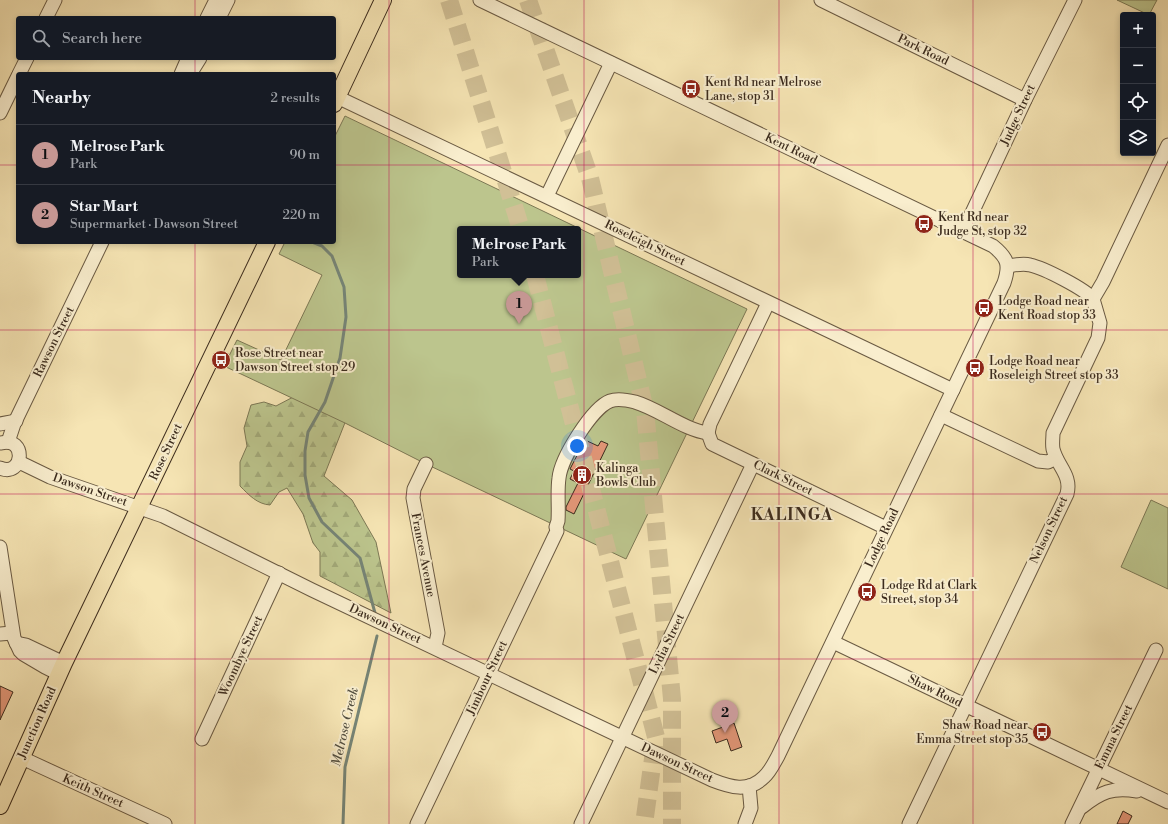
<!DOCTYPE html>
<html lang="en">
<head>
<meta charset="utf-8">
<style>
	:root { --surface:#171b24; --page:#20242c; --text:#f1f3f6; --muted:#9ea1a6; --line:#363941; --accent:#c59692 }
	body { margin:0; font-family:"Libre Bodoni",serif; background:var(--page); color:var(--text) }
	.controls { position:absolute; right:12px; top:12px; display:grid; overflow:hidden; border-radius:4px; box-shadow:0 2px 6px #0003 }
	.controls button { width:36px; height:36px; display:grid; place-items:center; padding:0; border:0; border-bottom:1px solid var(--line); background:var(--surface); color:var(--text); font:20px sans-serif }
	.you { position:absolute; left:577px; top:446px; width:14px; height:14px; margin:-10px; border:3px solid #fff; border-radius:50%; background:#1a73e8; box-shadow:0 0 0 6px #1a73e833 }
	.badge { display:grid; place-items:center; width:26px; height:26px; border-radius:50%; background:var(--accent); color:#111; font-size:13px; font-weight:700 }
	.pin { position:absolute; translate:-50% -33px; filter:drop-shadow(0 1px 2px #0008) }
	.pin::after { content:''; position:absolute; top:21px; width:14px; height:12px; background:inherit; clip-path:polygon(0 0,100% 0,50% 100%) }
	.popup { position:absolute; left:457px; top:226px; width:124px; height:52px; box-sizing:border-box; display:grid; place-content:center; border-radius:4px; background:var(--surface); filter:drop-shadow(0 1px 3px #0005); font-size:13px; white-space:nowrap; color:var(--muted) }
	.popup b { font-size:15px; color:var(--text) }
	.popup::after { content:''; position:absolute; left:50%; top:100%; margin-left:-8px; border:8px solid transparent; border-top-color:var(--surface) }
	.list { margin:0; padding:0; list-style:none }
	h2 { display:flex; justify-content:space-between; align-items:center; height:52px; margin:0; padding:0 16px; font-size:17px }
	h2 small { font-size:13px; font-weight:400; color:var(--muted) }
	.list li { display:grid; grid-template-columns:26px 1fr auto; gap:12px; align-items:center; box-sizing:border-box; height:60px; padding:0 16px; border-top:1px solid var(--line) }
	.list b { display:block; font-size:15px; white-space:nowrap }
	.list p { margin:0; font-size:13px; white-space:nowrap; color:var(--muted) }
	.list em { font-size:13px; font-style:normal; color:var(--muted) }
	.icon { flex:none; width:22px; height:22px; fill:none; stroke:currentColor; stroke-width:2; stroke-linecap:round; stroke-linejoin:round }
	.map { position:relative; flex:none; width:1168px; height:824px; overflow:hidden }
	.search { position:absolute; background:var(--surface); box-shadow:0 2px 6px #0003; left:16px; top:16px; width:320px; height:44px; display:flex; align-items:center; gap:10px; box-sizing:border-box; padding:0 14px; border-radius:4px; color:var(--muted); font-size:15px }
	.panel { position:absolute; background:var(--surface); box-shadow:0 2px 6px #0003; left:16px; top:72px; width:320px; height:172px; border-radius:4px }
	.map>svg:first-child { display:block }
</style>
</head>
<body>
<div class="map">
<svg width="1168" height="824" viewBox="0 0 1168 824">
	<defs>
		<pattern id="forest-firs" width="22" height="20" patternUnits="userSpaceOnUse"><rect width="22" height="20" fill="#bcc58d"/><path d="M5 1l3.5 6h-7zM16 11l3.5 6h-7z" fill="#a2a979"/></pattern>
	</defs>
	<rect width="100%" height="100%" fill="#f6e5b4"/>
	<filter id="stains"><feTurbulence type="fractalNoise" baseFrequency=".005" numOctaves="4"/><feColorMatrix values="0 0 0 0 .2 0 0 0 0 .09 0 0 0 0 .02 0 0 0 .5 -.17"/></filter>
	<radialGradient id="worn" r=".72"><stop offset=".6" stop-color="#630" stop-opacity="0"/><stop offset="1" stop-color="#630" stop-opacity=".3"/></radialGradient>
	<path fill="url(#forest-firs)" stroke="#7c7855" d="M334 242 348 415 324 476 352 500 376 542 391 613 320 576V552L313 543 303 514 287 488 279 492 270 505C257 504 249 495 240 486V462L247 446 244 428 251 405 264 402 276 406 297 395Z"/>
	<g fill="#bcc58d" stroke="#7c7855" fill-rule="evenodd">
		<polygon points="1117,0 1157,0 1149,15"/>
		<path d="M345 116 747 309 626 559 426 464 345 423 224 366 237 340 281 360 322 275 279 254 285 242H334V138ZM460 229H578V275H460Z"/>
		<polygon points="1151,500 1168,508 1168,589 1121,567"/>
	</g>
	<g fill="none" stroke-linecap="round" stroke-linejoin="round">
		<g stroke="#768476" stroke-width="3">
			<polyline points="312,242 322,246 332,256 344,287 346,317 340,358 325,402 308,432 305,451 305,475 309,498 322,522 360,558 375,613"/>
			<polyline points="343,824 345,767 377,636"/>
		</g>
	</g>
	<g fill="#e29677" stroke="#3b2b1d">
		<polygon points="585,440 598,446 601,441 608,444 574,514 566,510 566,507 578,483 570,479 574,471 570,469"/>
		<polygon points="0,686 13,692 0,720"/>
		<polygon points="734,723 742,747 731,751 727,739 716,743 712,731"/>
		<polygon points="1123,811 1132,816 1128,824 1117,824"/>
	</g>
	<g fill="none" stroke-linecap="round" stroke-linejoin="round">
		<g stroke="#d1c096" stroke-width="18" stroke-dasharray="18 9" stroke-linecap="butt">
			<polyline points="449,0 521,229"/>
			<polyline points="528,0 590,178 645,410 672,699 672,824"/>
			<polyline points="535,275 656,737 644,824"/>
		</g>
		<g stroke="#6a5a43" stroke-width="15">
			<g id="minor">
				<polyline points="821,0 1025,100"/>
				<polyline points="46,18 55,0"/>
				<polyline points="207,18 216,0"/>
				<polyline points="219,18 228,0"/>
				<polyline points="19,74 27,58"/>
				<polyline points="181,74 188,58"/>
				<polyline points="190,74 200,58"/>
				<polyline points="337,97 953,390"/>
				<polyline points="0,113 18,76"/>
				<polyline points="547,196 611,63"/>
				<polyline points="963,232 1025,100 1075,0"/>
				<path d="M1008 266C1015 265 1023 263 1030 265 1044 268 1085 289 1093 299"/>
				<polyline points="941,415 1038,461 1048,462 1056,458"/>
				<polyline points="0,424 16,421"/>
				<polyline points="708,433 712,444 886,528"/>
				<polyline points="708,433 710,424 768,303"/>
				<polyline points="8,442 14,424 102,242"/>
				<path d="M19 462 50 477 163 516 312 590 712 780C730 787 748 793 764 777 770 772 774 763 778 756L1004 283C1010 265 1008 258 993 246L480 0"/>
				<polyline points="426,464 414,489 413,498 438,633 435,647"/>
				<path d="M0 468C24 478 27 436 1 443"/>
				<polyline points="0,547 14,638 20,651 23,654 45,667 59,674"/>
				<polyline points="0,634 12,633"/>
				<polyline points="833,642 1168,802"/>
				<polyline points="16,643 26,645 64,663"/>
				<polyline points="202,739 279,573"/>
				<polyline points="22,758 165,824"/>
				<path d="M1082 807C1101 792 1112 787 1137 791"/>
				<path d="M417 824 557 531 556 527 558 521C559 507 557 492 559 478 561 458 592 408 610 401 618 398 627 400 635 402 659 409 684 430 708 433"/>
				<polyline points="581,824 753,464"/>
				<polyline points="745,824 751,808 749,786"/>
				<path d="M909 824 1067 494C1072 475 1057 466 1053 449 1052 444 1053 438 1053 433L1098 338 1100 323 1093 299 1103 282 1168 145"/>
				<polyline points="1072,824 1156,650"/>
			</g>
		</g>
		<g stroke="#3b2b1d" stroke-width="18">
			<g id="major">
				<polyline points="334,104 383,0"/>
				<polyline points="0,806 64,663 267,242"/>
			</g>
		</g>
		<use href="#minor" stroke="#f9eece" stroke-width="13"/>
		<use href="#major" stroke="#f6e5b4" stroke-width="16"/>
	</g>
	<path fill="none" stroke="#c2185b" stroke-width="1" stroke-opacity="0.55" d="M195 0V18M389 0V824M584 0V824M779 0V824M973 0V824M195 58V74M0 165H18M334 165H1168M195 242V824M0 330H1168M0 494H1168M0 659H1168"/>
	<defs>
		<g id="bus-disc" transform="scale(1)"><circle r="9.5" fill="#8f2418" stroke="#f9eece"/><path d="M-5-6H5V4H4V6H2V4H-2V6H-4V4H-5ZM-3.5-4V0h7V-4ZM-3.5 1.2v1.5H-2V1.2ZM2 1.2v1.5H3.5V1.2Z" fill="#fff"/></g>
		<g id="building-disc" transform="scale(1)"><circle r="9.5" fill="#8f2418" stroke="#f9eece"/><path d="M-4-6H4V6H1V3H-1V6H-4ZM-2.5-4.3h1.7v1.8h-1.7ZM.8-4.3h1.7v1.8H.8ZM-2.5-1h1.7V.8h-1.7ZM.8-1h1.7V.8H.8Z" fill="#fff"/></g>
	</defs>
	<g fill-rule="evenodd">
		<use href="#bus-disc" x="691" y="89"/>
		<use href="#bus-disc" x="924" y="224"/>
		<use href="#bus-disc" x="984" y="308"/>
		<use href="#bus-disc" x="221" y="360"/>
		<use href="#bus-disc" x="975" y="368"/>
		<use href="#building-disc" x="582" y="475"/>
		<use href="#bus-disc" x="867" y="592"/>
		<use href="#bus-disc" x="1042" y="732"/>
	</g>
	<g text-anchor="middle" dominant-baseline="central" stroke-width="4" stroke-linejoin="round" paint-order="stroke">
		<g font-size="12" fill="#3b2b1d" stroke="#f9eece">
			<text transform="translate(923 50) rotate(26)">Park Road</text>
			<text transform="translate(1018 115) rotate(-65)">Judge Street</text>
			<text transform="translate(791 149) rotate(26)">Kent Road</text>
			<text transform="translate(645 243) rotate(26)">Roseleigh Street</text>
			<text transform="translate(54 342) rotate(-64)">Rawson Street</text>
			<text transform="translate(166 452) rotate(-65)">Rose Street</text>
			<text transform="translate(783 478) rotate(26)">Clark Street</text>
			<text transform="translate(90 490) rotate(19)">Dawson Street</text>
			<text transform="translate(1049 530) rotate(-65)">Nelson Street</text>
			<text transform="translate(882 538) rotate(-65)">Lodge Road</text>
			<text transform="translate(423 555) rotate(79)">Frances Avenue</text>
			<text transform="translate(385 624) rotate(25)">Dawson Street</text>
			<text transform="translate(667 644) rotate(-64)">Lydia Street</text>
			<text transform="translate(241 656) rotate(-65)">Woombye Street</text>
			<text transform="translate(487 678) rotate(-65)">Jimbour Street</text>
			<text transform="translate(935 691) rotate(26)">Shaw Road</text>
			<text transform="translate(37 723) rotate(-66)">Junction Road</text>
			<text transform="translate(1114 737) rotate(-64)">Emma Street</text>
			<text transform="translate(677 763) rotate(25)">Dawson Street</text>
			<text transform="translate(93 791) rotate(24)">Keith Street</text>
		</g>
		<g font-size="12" fill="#3b2b1d" stroke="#f9eece" text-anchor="start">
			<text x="705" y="82">Kent Rd near Melrose<tspan x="705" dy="14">Lane, stop 31</tspan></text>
			<text x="938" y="217">Kent Rd near<tspan x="938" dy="14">Judge St, stop 32</tspan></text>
			<text x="998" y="301">Lodge Road near<tspan x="998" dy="14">Kent Road stop 33</tspan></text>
			<text x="235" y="353">Rose Street near<tspan x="235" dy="14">Dawson Street stop 29</tspan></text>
			<text x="989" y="361">Lodge Road near<tspan x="989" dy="14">Roseleigh Street stop 33</tspan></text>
			<text x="596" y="468">Kalinga<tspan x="596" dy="14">Bowls Club</tspan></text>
			<text x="881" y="585">Lodge Rd at Clark<tspan x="881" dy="14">Street, stop 34</tspan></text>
			<text x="1028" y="725" text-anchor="end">Shaw Road near<tspan x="1028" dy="14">Emma Street stop 35</tspan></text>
		</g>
		<g font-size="13" font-style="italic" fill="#545042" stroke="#f9eece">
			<text transform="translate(345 727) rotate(-77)">Melrose Creek</text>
		</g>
		<g font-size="16" font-weight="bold" letter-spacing="1" fill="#3b2b1d" stroke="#f9eece">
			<text x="792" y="515">KALINGA</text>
		</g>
	</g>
	<rect width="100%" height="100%" filter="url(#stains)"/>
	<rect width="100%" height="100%" fill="url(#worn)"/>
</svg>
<div class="controls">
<button>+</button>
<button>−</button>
<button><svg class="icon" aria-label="locate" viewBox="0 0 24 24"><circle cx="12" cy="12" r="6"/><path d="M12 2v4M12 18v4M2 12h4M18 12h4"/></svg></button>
<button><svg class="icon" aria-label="layers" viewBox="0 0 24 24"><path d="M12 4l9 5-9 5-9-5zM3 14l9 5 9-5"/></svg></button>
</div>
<div class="you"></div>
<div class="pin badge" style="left:519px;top:324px">1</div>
<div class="popup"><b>Melrose Park</b>Park</div>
<div class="pin badge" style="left:725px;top:733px">2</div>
<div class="search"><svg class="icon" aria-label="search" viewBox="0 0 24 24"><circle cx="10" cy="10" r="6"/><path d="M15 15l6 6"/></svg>Search here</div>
<section class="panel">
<h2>Nearby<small>2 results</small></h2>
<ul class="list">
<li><span class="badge">1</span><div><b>Melrose Park</b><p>Park</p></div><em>90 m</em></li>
<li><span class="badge">2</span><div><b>Star Mart</b><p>Supermarket · Dawson Street</p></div><em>220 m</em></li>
</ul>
</section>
</div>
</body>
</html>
